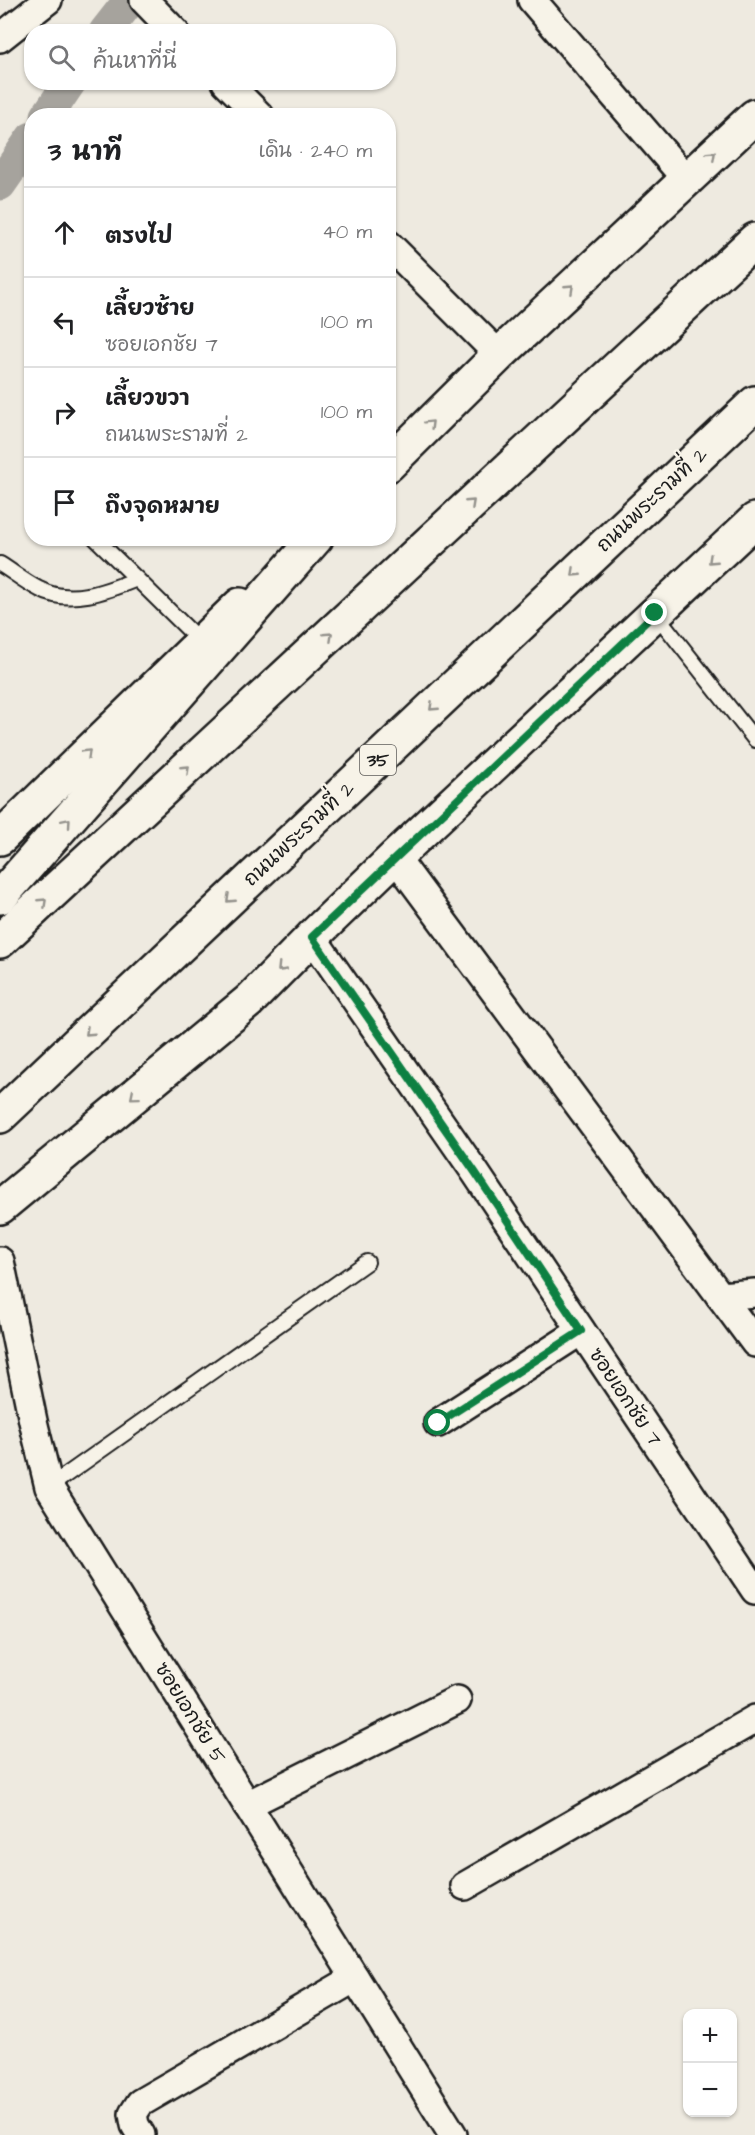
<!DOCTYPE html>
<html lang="th">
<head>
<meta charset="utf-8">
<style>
	:root { --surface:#fff; --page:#f6f6f6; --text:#202124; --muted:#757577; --line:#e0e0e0 }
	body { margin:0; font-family:"Architects Daughter","Playpen Sans Thai",sans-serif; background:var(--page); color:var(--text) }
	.controls { position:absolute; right:18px; bottom:18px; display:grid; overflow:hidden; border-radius:12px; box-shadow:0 2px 4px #0004 }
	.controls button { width:54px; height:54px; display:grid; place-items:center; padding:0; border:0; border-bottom:2px solid var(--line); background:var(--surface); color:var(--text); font:30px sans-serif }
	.stop { position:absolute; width:18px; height:18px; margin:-14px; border:4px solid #0b8043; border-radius:50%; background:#fff }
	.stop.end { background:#0b8043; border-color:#fff; box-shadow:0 2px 6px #0008 }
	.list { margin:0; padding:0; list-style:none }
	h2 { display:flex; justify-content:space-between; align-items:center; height:78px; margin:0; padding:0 24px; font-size:26px }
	h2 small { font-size:20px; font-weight:400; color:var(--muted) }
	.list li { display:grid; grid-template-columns:39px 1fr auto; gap:18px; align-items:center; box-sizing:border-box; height:90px; padding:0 24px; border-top:2px solid var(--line) }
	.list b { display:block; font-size:22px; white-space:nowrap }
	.list p { margin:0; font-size:20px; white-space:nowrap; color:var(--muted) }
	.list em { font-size:20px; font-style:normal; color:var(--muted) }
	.icon { flex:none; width:33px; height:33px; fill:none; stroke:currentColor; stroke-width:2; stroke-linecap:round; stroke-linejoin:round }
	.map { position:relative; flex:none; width:755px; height:2135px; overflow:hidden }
	.search { position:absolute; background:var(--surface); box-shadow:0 2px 4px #0004; left:24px; top:24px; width:372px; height:66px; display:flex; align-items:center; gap:15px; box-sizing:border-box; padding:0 21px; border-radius:24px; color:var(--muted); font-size:22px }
	.panel { position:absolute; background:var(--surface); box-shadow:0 2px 4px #0004; left:24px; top:108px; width:372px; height:438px; border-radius:24px }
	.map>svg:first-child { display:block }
</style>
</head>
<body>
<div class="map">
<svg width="755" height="2135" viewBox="0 0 755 2135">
	<rect width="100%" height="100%" fill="#eeeae0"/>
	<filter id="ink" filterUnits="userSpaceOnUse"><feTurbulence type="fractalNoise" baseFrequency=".0167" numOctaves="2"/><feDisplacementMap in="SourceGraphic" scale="12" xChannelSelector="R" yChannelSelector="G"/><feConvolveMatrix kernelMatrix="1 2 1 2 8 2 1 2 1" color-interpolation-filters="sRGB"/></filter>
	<g filter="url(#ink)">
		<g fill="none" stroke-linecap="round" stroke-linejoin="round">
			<g stroke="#a6a39d" stroke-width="33">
				<polyline points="105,32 130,0"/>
				<polyline points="47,116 70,82"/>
				<polyline points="0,184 32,138"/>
			</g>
			<g stroke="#1c1c1c" stroke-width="18">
				<g id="service">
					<polyline points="95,538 137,579"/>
					<path d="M0 564C13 572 25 582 39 589 70 606 107 591 137 579L201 642"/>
					<polyline points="655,613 755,740"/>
					<polyline points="49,1487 367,1262"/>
				</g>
			</g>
			<g stroke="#1c1c1c" stroke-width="32">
				<g id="minor">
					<polyline points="144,0 175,32"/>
					<polyline points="532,0 686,179"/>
					<polyline points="0,38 48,0"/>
					<polyline points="226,82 260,116"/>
					<polyline points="388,244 499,355"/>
					<polyline points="395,857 755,1343"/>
					<polyline points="312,937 475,1172 755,1590"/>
					<polyline points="0,1261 33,1421 49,1487 453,2135"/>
					<polyline points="720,1296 755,1293"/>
					<polyline points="438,1423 581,1331"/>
					<polyline points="247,1805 457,1700"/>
					<polyline points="465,1886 755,1719"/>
					<polyline points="141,2135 135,2125 133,2114 140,2103 355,1978"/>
				</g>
			</g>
			<g stroke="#1c1c1c" stroke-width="38">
				<g id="secondary">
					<polyline points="388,465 499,355 755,116"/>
					<polyline points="0,838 240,605"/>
					<polyline points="0,1207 249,1001 312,937 395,857 755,520"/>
				</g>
			</g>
			<g stroke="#1c1c1c" stroke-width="38">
				<g id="trunk">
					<polyline points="0,897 316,538"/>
					<polyline points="0,941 755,240"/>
					<polyline points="0,1116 755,403"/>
				</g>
			</g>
			<use href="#service" stroke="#f7f3e8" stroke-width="14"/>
			<use href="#minor" stroke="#f7f3e8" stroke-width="27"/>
			<use href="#secondary" stroke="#f7f3e8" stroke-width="33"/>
			<use href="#trunk" stroke="#f7f3e8" stroke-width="33"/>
		</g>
		<defs><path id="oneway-chevron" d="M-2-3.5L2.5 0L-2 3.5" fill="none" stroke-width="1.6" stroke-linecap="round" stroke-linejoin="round" transform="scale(1.5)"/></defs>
		<g stroke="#94928c">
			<use href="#oneway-chevron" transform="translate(712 155) rotate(-42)"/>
			<use href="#oneway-chevron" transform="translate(570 288) rotate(-43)"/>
			<use href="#oneway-chevron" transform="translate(430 424) rotate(-45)"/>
			<use href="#oneway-chevron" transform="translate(471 503) rotate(-43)"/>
			<use href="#oneway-chevron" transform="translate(712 560) rotate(137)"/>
			<use href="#oneway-chevron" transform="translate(575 573) rotate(137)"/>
			<use href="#oneway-chevron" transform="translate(329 636) rotate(-43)"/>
			<use href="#oneway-chevron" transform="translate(433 707) rotate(137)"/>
			<use href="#oneway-chevron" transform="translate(87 753) rotate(-44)"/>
			<use href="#oneway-chevron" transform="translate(186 769) rotate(-43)"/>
			<use href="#oneway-chevron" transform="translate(67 822) rotate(-49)"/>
			<use href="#oneway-chevron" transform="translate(230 899) rotate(137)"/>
			<use href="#oneway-chevron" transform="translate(43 902) rotate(-43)"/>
			<use href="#oneway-chevron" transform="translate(281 968) rotate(134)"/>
			<use href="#oneway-chevron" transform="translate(89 1032) rotate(137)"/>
			<use href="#oneway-chevron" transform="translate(134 1096) rotate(140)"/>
		</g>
	</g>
	<g fill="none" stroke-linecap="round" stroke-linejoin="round" filter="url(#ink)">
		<polyline stroke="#0b8043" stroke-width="8" points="438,1423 581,1331 475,1172 312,937 655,613"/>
	</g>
	<g text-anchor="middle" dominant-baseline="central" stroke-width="5" stroke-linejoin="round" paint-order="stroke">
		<rect fill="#f7f3e8" stroke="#5e5c59" stroke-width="1.5" x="360" y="745" width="36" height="30" rx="4.5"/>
		<g font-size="18" font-weight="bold" fill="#1c1c1c">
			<text x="378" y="760">35</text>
		</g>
		<g font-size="20" fill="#1c1c1c" stroke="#f7f3e8">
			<text transform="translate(652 500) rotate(-43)">ถนนพระรามที่ 2</text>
			<text transform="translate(299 834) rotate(-43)">ถนนพระรามที่ 2</text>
			<text transform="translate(625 1397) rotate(56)">ซอยเอกชัย 7</text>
			<text transform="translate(190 1713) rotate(58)">ซอยเอกชัย 5</text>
		</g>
	</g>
</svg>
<div class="controls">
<button>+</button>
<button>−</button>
</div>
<div class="stop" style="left:438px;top:1423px"></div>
<div class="stop end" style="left:655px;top:613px"></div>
<div class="search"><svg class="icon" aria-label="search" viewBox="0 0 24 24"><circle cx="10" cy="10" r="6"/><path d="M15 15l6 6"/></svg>ค้นหาที่นี่</div>
<section class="panel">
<h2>3 นาที<small>เดิน · 240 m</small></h2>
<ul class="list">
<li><svg class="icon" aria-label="ahead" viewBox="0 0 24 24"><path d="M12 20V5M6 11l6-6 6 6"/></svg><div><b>ตรงไป</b></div><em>40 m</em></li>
<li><svg class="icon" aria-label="left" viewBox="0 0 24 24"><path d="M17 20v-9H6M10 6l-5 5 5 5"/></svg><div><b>เลี้ยวซ้าย</b><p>ซอยเอกชัย 7</p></div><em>100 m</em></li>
<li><svg class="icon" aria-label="right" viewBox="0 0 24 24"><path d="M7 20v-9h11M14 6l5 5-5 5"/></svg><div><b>เลี้ยวขวา</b><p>ถนนพระรามที่ 2</p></div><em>100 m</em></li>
<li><svg class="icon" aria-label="arrive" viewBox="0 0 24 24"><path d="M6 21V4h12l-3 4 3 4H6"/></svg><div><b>ถึงจุดหมาย</b></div></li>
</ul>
</section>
</div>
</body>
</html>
